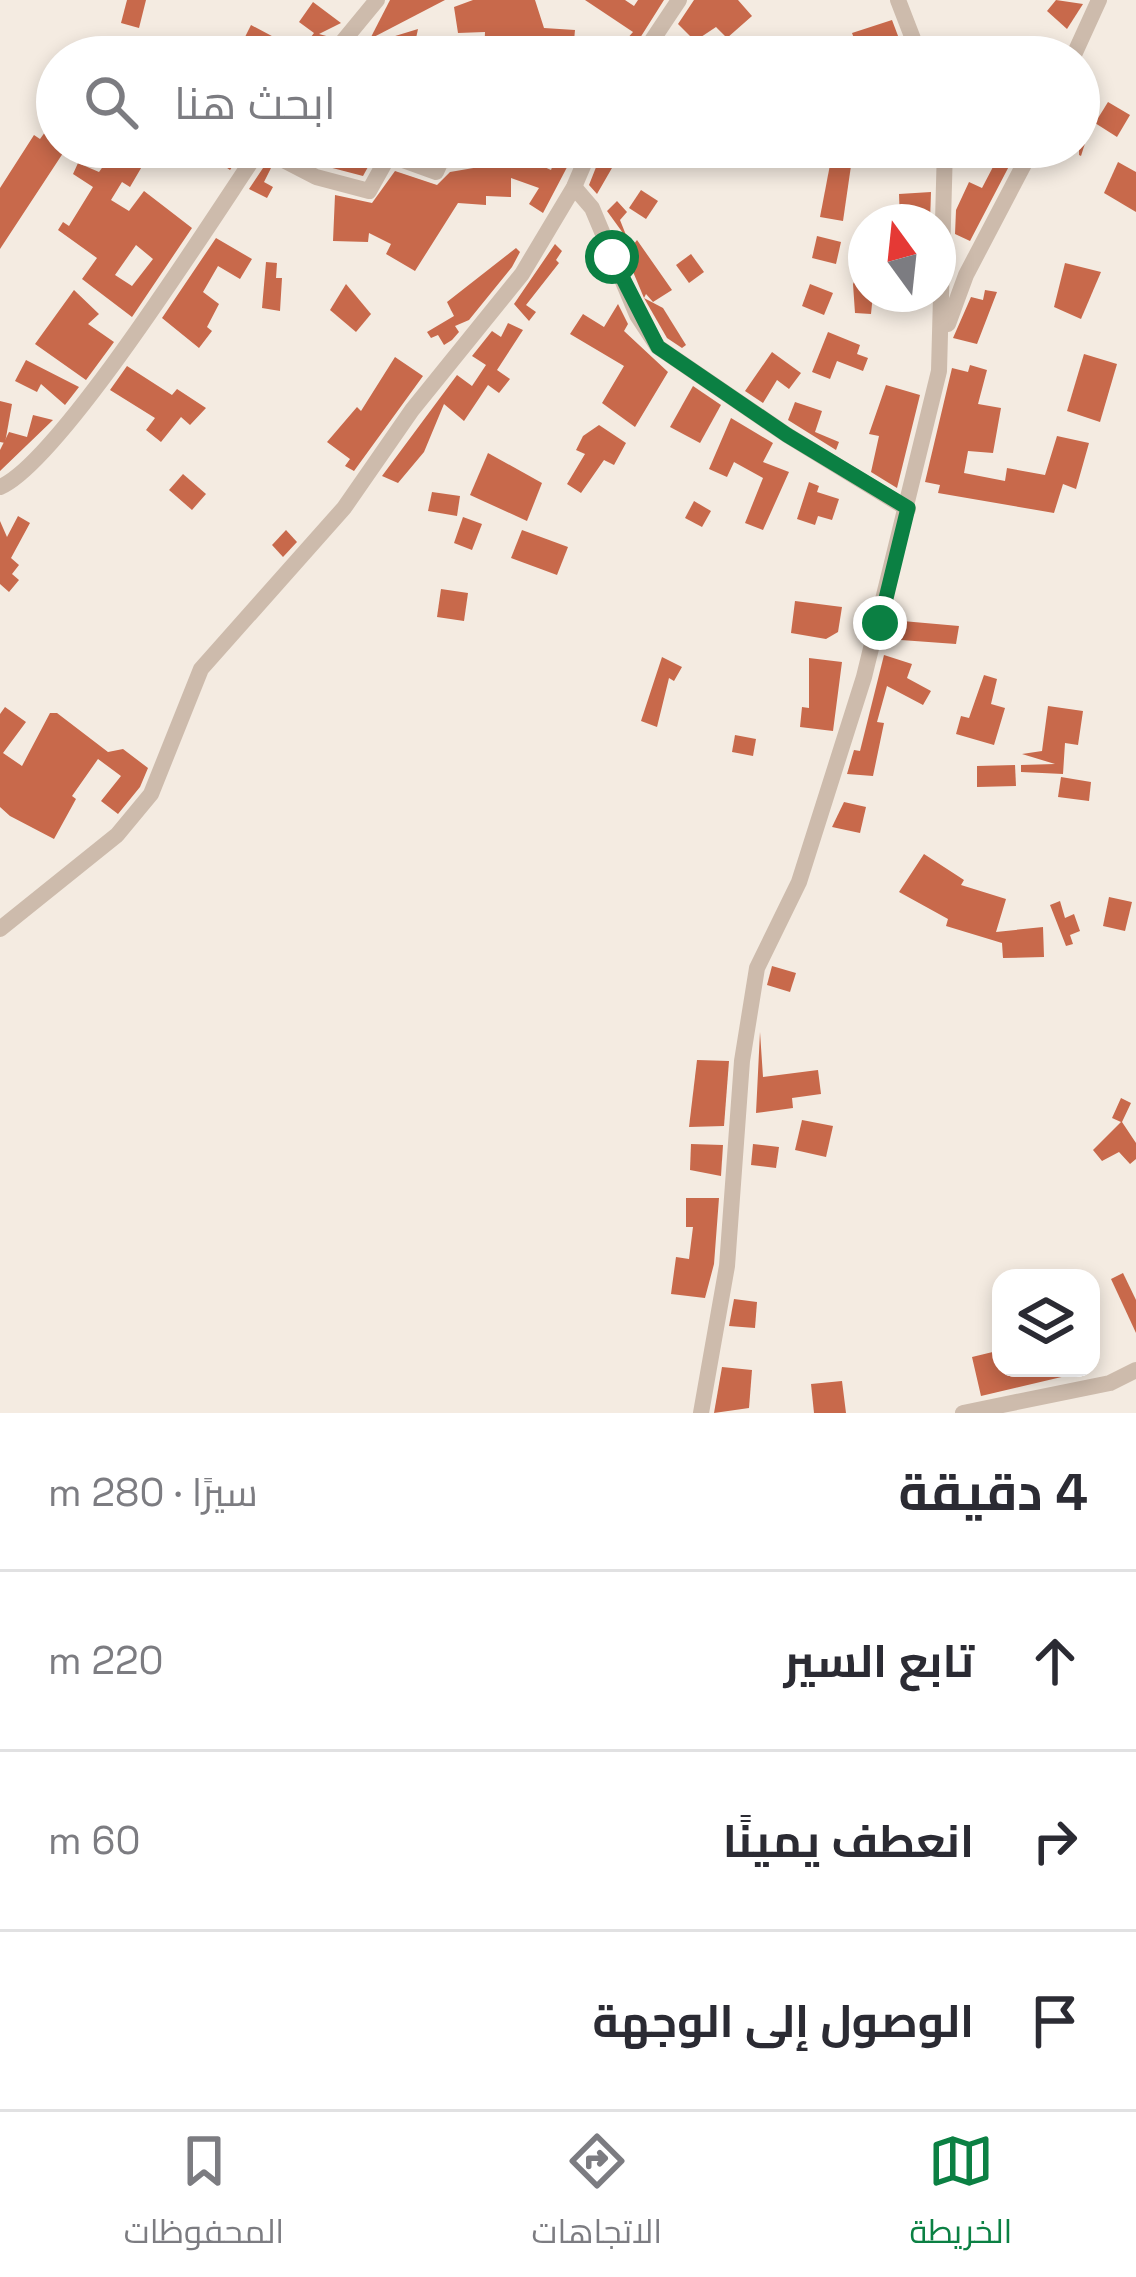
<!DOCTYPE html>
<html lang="ar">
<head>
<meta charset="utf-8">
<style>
	:root { --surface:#fff; --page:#f2f2f3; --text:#2b2b33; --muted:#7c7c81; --line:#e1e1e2; --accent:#0b8043 }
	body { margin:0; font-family:"Space Grotesk",Cairo,sans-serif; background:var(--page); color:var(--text); direction:rtl }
	.controls { position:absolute; right:36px; bottom:36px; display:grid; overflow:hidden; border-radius:24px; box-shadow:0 6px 18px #0003 }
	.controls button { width:108px; height:108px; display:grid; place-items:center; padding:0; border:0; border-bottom:3px solid var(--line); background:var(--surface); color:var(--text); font:60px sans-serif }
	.compass { position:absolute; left:848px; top:204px; width:108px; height:108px; border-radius:50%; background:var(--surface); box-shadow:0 6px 18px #0003; rotate:345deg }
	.stop { position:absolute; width:36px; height:36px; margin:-27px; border:9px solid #0b8043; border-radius:50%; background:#fff }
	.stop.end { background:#0b8043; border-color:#fff; box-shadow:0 3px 12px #0008 }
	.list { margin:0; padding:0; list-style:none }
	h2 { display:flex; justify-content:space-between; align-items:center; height:156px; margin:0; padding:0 48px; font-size:51px }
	h2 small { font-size:39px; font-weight:400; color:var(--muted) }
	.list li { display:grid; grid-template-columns:78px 1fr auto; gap:36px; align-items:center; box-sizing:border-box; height:180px; padding:0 48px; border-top:3px solid var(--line) }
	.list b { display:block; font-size:45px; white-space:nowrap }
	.list em { font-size:39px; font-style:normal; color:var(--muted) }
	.icon { flex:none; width:66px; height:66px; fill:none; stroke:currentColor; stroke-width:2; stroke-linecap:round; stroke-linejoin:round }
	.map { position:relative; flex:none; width:1136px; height:1413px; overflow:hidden; direction:ltr }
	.search { position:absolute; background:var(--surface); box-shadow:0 6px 18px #0003; left:36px; right:36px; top:36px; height:132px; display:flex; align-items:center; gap:30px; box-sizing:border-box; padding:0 42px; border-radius:66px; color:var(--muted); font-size:45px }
	.sheet { height:696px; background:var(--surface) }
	nav { display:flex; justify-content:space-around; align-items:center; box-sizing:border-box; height:168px; border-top:3px solid var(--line); background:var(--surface); font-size:33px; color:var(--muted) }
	nav a { display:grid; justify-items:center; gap:6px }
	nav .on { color:var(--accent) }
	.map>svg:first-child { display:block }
</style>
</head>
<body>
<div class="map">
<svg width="1136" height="1413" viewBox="0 0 1136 1413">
	<rect width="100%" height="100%" fill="#f4ebe1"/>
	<g fill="#c8694b" fill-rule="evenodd">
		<polygon points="127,0 146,0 139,28 121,23"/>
		<polygon points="390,0 445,0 370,39"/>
		<polygon points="473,0 535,0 544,28 575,30 574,41 602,40 603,57 532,52 531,57 484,57 485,32 458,33 454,7"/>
		<polygon points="585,0 625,0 634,6 638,0 664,0 628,57 611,57 633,32"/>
		<polygon points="694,0 738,0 752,16 727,38 716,27 695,41 678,24"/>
		<polygon points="1056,0 1083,4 1067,29 1047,11"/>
		<polygon points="313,2 341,23 319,34 330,37 317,57 255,57 239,49 251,25 300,51 314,33 299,22"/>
		<polygon points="892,20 906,57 876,57 873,48 859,52 852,33"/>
		<polygon points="418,29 412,57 347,57 359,42 369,44"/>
		<polygon points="669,38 683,44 677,57 658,54"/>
		<polygon points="46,91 57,94 57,115 41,111"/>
		<polygon points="1108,102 1130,115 1117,137 1095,123"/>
		<polygon points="1079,114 1093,118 1081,156 1079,155"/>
		<polygon points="48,128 57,134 57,147 67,147 0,249 0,188 34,135 40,139"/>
		<path d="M117 147 144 163 130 187 122 182 111 200 129 211 144 191 192 228 132 317 82 279 97 258 58 230 63 222 69 226 93 187 73 174 78 163 99 172ZM136 245 153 259 132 286 115 275Z"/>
		<polygon points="198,147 246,147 230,170"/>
		<polygon points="286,147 379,147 363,176 321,165"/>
		<polygon points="560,147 575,152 543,213 529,204 539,188 511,178 511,197 486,196 486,205 458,203 415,271 386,254 391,244 369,233 368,242 333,241 335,195 372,203 395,171 437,185 450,172 527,159 551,170"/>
		<polygon points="604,147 644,147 636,168 616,161 597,194 589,185"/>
		<polygon points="958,147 1019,147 970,241 955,234 956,210 969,182 982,188 994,165 958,152"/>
		<polygon points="833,149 853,152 843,221 820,217"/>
		<polygon points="1118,162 1136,172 1136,212 1104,193"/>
		<polygon points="265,165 271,168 264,182 273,187 267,198 249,189"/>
		<polygon points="641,190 658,201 646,219 629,208"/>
		<polygon points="931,192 930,222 900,222 899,194"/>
		<polygon points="617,201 627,212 620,220 628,240 607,211"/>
		<polygon points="817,236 841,242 836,264 812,258"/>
		<polygon points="216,238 252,259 240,279 218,266 203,292 219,304 207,327 212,331 199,348 162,318"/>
		<polygon points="637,240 672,290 653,302 646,294 644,298 621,243 630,249"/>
		<polygon points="555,244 562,251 556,260 559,263 526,305 536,312 529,321 514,304"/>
		<polygon points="516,248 520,252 512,267 469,320 455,326 459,332 452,340 444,345 438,335 431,338 427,332 454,316 447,302"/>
		<polygon points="691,254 704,272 689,283 676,265"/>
		<polygon points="866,258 866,294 873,294 871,314 855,313 853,284"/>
		<polygon points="266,262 277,263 276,278 282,278 280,311 262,308"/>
		<polygon points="1065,263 1101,272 1081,319 1054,307"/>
		<polygon points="346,284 371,314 356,332 330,310"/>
		<polygon points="810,284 833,293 824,315 802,306"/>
		<polygon points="74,290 99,314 88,324 114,342 86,380 35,344"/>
		<polygon points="985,290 997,292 977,344 953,338 971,297 983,300"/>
		<polygon points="644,298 663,308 686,345 682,348 667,338"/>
		<polygon points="618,304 628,324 624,331 668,372 635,427 602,403 624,366 570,334 583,314 604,327"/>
		<polygon points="508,323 523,330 497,370 510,379 499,393 488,385 464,421 444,404 424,452 398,483 382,476 457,375 472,386 486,365 472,356 492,331 501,337"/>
		<polygon points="828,332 860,345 857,354 868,358 863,371 837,361 830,379 812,372"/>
		<polygon points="772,352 801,373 789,389 777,380 763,403 745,391"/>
		<polygon points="1084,354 1117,364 1100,422 1067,411"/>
		<polygon points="395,357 423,376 354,471 345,466 350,459 327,442 357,407 361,411"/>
		<polygon points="26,360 79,387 65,405 41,384 37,392 15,381"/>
		<polygon points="970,365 987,370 978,404 1001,408 993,453 968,451 964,473 1005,481 1007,468 1045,475 1057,436 1089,443 1076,489 1063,484 1054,513 938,493 940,485 925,482 952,368 968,372"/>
		<polygon points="127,366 172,395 177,389 206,408 190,425 181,417 161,442 146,430 155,418 110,390"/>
		<polygon points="886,385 920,395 897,488 871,472 879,436 869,434"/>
		<polygon points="693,386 721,405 700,443 670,427"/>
		<polygon points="0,401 12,404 5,443 0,442"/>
		<polygon points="795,402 822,411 815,432 839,442 836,450 788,420"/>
		<polygon points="33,415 53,420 0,471 0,450 9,432 27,437"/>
		<polygon points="731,418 773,443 763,462 789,472 763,530 745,523 763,478 734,462 727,477 709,469"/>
		<polygon points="599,425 626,443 614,465 604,460 581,493 567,484 585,454 576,450 583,436"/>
		<polygon points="488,453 542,483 527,521 470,495"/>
		<polygon points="183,474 206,494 192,510 169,490"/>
		<polygon points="809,482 819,486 817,492 839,499 832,520 818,516 815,525 797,519"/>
		<polygon points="432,492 460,496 457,516 428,511"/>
		<polygon points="694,501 711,511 702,527 685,518"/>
		<polygon points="18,516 30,523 11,558 19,565 12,574 19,580 9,592 0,584 0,521 7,537"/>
		<polygon points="463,517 482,524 472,550 454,543"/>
		<polygon points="286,530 297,542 283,557 272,545"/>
		<polygon points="522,530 568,547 557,575 511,558"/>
		<polygon points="441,589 468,593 464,621 437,617"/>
		<polygon points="795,601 842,607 838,632 826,639 791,633"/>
		<polygon points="891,620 959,626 956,644 887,639"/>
		<polygon points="884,655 912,664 907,678 931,691 923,705 887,686 877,722 884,723 873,776 847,774 854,750 860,751"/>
		<polygon points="662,657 682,667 674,681 669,678 657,727 641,721"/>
		<polygon points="809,658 842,662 833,731 800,727 802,707 809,708"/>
		<polygon points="984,675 997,679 991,704 1005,708 994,745 956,734 961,716 969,718"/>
		<polygon points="1048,706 1083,711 1078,745 1065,743 1063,774 1021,772 1021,765 1055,764 1022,754 1042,751"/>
		<polygon points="5,707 26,722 3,753 22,766 50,713 57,713 108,752 123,749 148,768 140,787 118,814 101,801 121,776 98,759 72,796 76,799 54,839 10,816 0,807 0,714"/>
		<polygon points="735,735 756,739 753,756 732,752"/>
		<polygon points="1015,765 1016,786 977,787 977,766"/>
		<polygon points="1061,777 1091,782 1089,801 1058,797"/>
		<polygon points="844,802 866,807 860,833 832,827"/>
		<polygon points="924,854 964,880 961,885 1006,899 996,932 1043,927 1044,957 1003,958 1002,943 946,926 948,919 899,892"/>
		<polygon points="1109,897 1132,902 1125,931 1103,926"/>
		<polygon points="1060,901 1065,918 1074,914 1080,931 1070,935 1073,944 1066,946 1050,905"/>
		<polygon points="772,966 796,973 790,992 767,985"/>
		<polygon points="760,1032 763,1077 818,1070 821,1094 792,1098 793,1108 756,1113"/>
		<polygon points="697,1060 729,1061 724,1126 689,1127"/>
		<polygon points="1121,1098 1131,1103 1122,1122 1136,1143 1136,1159 1130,1164 1119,1152 1102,1161 1093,1150 1121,1122 1112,1118"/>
		<polygon points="802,1120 833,1126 826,1157 795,1150"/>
		<polygon points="691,1144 723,1145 721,1176 690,1170"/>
		<polygon points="753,1144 779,1147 776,1168 751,1165"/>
		<polygon points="686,1198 719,1198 714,1264 705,1298 671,1294 676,1257 689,1259 693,1227 686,1227"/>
		<polygon points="1123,1273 1136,1300 1136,1333 1111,1279"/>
		<polygon points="734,1299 757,1302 755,1328 729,1326"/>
		<polygon points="1001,1350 1001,1368 1087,1371 981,1396 972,1357"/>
		<polygon points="722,1367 752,1370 749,1408 714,1413"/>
		<polygon points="842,1381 846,1413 814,1413 811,1384"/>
	</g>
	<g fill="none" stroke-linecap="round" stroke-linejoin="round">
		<g stroke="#cdbbac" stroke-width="16">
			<polyline points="898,0 920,57"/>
			<polyline points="330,57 377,0"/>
			<polyline points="641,57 679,0"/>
			<polyline points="1073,57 1099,0"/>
			<polyline points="260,148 316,177 369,191 389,155 436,172 441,161 523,147"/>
			<polyline points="574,187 592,208 637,315 658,347 787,435 908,509"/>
			<polyline points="948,324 966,275 1033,147"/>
			<path d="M0 487C60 462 216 213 261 147"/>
			<polyline points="0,929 117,835 151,794 201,669 344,508 412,410 522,274 574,187 591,147"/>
			<polyline points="701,1413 727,1266 742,1061 757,968 799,882 864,677 939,371 945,147"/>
			<polyline points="963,1413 1110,1383 1136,1370"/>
		</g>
	</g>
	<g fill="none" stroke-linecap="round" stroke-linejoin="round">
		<polyline stroke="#0b8043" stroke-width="15" points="612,257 658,347 787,435 908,508 880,623"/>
	</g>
</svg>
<div class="controls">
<button><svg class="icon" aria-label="layers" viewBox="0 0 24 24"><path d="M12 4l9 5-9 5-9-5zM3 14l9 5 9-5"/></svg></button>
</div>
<svg class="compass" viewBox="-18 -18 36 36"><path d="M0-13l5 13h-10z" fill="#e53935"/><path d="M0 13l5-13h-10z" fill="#7c7c81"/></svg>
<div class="stop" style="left:612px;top:257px"></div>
<div class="stop end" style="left:880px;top:623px"></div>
<div class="search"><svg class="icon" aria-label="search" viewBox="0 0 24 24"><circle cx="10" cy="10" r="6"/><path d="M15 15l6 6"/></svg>ابحث هنا</div>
</div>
<section class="sheet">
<h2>4 دقيقة<small>سيرًا · 280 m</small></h2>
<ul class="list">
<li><svg class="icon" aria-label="ahead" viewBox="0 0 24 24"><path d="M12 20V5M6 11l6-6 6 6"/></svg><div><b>تابع السير</b></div><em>220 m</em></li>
<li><svg class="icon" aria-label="right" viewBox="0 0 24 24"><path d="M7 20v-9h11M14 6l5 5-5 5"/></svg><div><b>انعطف يمينًا</b></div><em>60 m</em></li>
<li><svg class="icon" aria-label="arrive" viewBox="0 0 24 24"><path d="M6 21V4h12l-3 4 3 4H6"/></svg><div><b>الوصول إلى الوجهة</b></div></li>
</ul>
</section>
<nav>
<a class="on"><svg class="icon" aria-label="map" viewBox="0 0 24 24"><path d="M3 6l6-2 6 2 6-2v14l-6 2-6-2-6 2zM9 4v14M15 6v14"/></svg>الخريطة</a>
<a><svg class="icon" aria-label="directions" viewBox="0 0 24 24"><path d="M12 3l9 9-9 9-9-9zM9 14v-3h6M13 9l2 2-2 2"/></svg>الاتجاهات</a>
<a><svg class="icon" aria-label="saved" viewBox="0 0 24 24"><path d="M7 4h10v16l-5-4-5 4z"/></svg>المحفوظات</a>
</nav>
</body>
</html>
